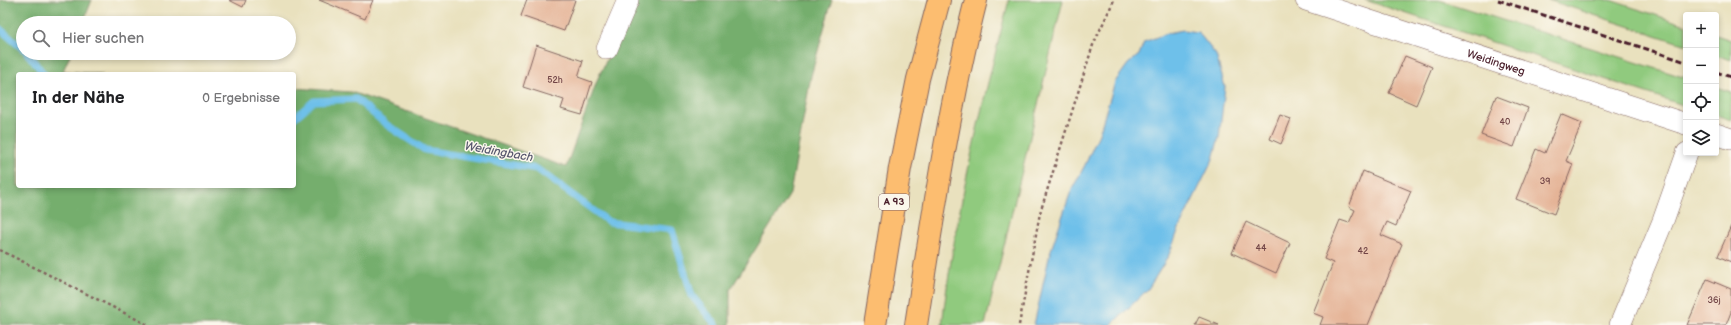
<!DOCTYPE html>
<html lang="de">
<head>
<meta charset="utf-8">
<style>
	:root { --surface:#fff; --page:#f6f6f6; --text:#202124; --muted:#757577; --line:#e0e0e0 }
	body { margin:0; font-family:"Balsamiq Sans",sans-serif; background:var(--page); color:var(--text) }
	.controls { position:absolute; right:12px; top:12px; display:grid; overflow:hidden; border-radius:4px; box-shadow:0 2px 6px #0003 }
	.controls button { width:36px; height:36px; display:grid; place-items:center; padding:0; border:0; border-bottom:1px solid var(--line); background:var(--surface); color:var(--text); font:20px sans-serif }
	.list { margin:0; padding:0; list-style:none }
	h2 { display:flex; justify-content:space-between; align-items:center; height:52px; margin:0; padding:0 16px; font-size:17px }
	h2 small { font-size:13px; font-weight:400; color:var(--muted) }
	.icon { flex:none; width:22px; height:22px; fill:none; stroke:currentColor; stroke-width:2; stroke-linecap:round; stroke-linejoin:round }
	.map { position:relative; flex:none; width:1731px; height:325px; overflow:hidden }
	.search { position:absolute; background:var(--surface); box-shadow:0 2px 6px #0003; left:16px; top:16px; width:280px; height:44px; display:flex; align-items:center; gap:10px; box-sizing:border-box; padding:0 14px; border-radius:22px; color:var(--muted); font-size:15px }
	.panel { position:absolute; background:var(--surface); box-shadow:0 2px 6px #0003; left:16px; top:72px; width:280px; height:116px; border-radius:4px }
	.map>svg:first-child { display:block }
</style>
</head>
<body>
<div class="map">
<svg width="1731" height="325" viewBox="0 0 1731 325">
	<rect width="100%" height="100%" fill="#fbf7ec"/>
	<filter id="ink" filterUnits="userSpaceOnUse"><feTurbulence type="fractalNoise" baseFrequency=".025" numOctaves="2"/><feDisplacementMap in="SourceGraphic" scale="8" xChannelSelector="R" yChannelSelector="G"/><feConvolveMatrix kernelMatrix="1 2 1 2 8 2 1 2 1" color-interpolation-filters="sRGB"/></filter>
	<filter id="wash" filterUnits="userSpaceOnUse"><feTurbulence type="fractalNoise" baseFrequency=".012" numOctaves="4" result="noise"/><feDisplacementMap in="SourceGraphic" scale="16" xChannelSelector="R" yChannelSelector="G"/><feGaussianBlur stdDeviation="0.9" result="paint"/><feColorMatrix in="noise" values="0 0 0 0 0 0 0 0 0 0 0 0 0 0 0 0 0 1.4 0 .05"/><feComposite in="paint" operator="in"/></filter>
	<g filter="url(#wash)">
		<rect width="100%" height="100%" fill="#e9e1be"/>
		<g fill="#90ca7e" stroke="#6d7454">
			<path d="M1009 0H1063L985 325H942C955 215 981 107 1009 0Z"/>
			<polygon points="1365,0 1439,0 1686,78 1686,106"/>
			<polygon points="1548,0 1610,0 1686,25 1686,45"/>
			<polygon points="1716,35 1731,40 1731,60 1716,55"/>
			<polygon points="1716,87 1731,92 1731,120 1716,115"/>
		</g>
		<polygon fill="#74ae6d" stroke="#5f664c" points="0,0 92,0 83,23 23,23 23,53 71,53 63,71 103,74 18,74 18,186 294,186 294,88 351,92 566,167 598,78 635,0 832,0 811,76 790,194 730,290 730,325 0,325"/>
		<polygon fill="#6ec0ea" stroke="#5c708a" points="1183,30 1198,32 1216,55 1225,87 1219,137 1213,159 1180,226 1168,257 1148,289 1111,325 1034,325 1050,253 1071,191 1085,165 1099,134 1115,82 1128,64 1139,55 1144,42 1168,33"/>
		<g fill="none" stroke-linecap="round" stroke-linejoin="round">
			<g stroke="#6ec0ea" stroke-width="7">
				<polyline points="0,29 23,49"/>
				<polyline points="27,53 44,74"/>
				<polyline points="294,118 314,101 356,99 387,125 425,150 537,169 609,222 672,230 692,296 716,325"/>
			</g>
		</g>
		<g id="blocks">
			<g fill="#e5b497">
				<polygon points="229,0 246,0 243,7"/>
				<polygon points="319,0 373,0 365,19"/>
				<polygon points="527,0 575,0 564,31 521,16"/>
				<polygon points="536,45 583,61 578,77 592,82 582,115 561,109 564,100 523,87"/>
				<polygon points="1405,56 1432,67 1416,105 1389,93"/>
				<polygon points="1496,96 1528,108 1514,147 1481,135"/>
				<polygon points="1561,114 1582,123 1566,161 1573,164 1554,214 1516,199 1536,149 1545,153"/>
				<polygon points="1280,115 1291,119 1281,144 1270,139"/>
				<polygon points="1363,171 1411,191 1396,226 1387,222 1381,235 1402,244 1368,325 1320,325 1323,317 1313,313 1333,263 1324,259 1340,220 1349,223 1355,210 1349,207"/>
				<polygon points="1246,222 1290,243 1276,273 1232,253"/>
				<polygon points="1731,226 1731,262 1718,256"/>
				<polygon points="1707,279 1731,289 1731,312 1726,325 1687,325"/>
				<polygon points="1199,317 1219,325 1195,325"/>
			</g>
		</g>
	</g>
	<g filter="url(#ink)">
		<use href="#blocks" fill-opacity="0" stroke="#82635e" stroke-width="1"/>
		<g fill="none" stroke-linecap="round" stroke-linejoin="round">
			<g stroke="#82635e" stroke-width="22">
				<g id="street">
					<path id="s1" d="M1306 0 1686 124"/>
					<polyline points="607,49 628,0"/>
					<polyline points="1716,134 1731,139"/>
					<polyline points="1620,325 1663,221 1687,153"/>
				</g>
			</g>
			<g stroke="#82635e" stroke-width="24">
				<g id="highway">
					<polyline points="875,325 900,168 918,79 939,0"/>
					<path d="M916 325C933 216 949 107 976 0"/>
				</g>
			</g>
			<g stroke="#82635e" stroke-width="2.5" stroke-dasharray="3 3" stroke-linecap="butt">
				<polyline points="0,250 148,325"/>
				<polyline points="1019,325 1040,213 1093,45 1114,0"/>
			</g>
			<use href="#street" stroke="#fff" stroke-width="21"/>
			<use href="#highway" stroke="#fcbd6f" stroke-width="22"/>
			<g stroke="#4a1f2b" stroke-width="3" stroke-dasharray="6 3" stroke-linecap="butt">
				<polyline points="1498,0 1686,62"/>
				<polyline points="1716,72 1731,77"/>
			</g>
		</g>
	</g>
	<g text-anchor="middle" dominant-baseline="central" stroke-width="3" stroke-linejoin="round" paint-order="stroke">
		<g font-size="9" fill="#714446">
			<text x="555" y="80">52h</text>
			<text x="1505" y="122">40</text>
			<text x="1545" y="181">39</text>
			<text x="1261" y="248">44</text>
			<text x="1363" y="251">42</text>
			<text x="1714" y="300">36j</text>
		</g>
		<rect fill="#fbf7ec" stroke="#7f6065" stroke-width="1" x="879" y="194" width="30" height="16" rx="3"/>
		<g font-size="10" font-weight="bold" fill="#4a1f2b">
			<text x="894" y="202">A 93</text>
		</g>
		<g font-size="11" fill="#4a1f2b" stroke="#fbf7ec">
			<text stroke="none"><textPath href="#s1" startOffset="200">Weidingweg</textPath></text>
		</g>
		<g font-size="12" font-style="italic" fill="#57576e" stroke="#fbf7ec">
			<text transform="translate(499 152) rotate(10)">Weidingbach</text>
		</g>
	</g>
</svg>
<div class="controls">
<button>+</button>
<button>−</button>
<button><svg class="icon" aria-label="locate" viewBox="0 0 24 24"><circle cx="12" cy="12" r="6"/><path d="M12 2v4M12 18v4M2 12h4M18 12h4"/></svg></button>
<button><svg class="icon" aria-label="layers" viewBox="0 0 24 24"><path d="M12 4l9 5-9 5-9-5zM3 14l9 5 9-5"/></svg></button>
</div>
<div class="search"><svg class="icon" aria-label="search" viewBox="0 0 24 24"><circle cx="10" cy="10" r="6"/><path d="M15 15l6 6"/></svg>Hier suchen</div>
<section class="panel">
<h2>In der Nähe<small>0 Ergebnisse</small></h2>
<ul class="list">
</ul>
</section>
</div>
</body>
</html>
